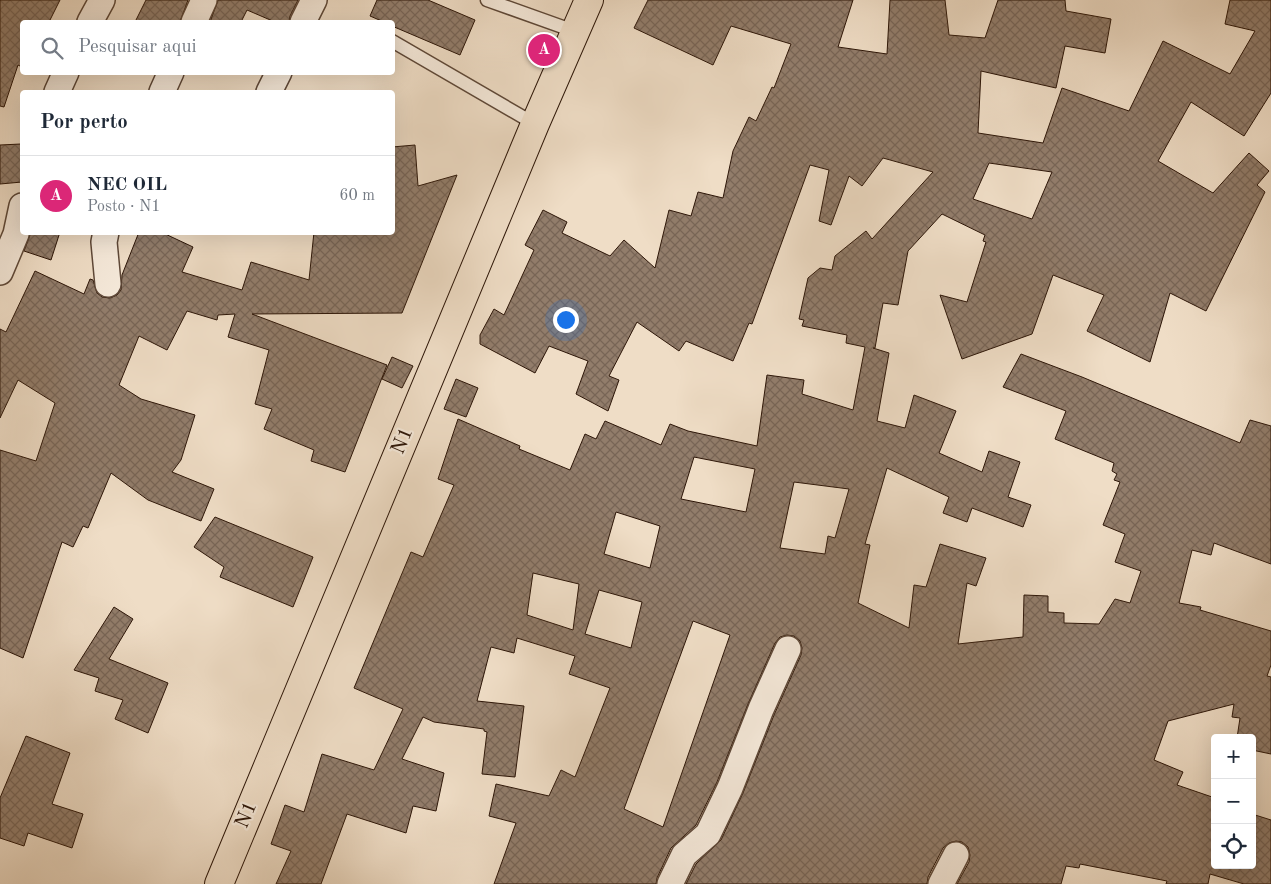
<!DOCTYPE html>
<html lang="pt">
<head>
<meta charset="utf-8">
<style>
	:root { --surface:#fff; --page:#f6f6f7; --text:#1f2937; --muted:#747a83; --line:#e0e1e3; --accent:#db2777 }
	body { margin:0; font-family:"Old Standard TT",serif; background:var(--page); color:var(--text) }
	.controls { position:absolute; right:15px; bottom:15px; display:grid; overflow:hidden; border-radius:5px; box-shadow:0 5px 20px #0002 }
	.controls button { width:45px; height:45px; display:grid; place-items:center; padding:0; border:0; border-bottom:1px solid var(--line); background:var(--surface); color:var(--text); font:25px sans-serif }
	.you { position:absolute; left:565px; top:319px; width:18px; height:18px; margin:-12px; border:4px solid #fff; border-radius:50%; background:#1a73e8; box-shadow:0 0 0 8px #1a73e833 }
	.badge { display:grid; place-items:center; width:32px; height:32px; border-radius:50%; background:var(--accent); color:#fff; font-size:16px; font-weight:700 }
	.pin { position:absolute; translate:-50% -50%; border:2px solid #fff; box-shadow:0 1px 5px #0006 }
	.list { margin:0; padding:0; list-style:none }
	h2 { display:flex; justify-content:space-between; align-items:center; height:65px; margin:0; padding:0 20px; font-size:21px }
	h2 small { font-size:16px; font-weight:400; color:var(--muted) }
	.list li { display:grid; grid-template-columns:32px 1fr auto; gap:15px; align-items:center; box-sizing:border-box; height:80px; padding:0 20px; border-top:1px solid var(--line) }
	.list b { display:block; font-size:19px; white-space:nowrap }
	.list p { margin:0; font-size:16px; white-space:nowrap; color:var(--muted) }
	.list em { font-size:16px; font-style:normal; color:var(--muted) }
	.icon { flex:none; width:28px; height:28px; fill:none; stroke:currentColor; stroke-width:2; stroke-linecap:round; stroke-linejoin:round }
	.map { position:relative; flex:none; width:1271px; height:884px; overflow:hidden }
	.search { position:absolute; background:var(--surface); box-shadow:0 5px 20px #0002; left:20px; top:20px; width:375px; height:55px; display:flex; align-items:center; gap:12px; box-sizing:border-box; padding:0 18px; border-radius:5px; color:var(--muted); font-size:19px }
	.panel { position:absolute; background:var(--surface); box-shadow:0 5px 20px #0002; left:20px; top:90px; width:375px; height:145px; border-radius:5px }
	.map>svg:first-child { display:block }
</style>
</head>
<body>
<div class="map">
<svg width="1271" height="884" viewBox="0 0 1271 884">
	<defs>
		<pattern id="building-cross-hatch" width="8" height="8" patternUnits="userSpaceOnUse" patternTransform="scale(1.25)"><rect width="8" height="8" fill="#927d6b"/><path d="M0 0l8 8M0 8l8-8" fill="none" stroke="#786556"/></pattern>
	</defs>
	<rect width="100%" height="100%" fill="#efddc6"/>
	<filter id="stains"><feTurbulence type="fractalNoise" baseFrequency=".004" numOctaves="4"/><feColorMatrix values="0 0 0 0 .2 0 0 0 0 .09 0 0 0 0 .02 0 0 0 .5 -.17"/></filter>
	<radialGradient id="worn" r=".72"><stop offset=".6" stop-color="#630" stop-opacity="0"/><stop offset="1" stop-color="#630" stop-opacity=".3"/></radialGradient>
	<g fill="url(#building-cross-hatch)" stroke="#2d1608" fill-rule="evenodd">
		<polygon points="0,0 60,0 49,22 22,22 22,67 18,65 4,107 0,106"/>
		<polygon points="146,0 188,0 180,22 135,22"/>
		<polygon points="218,0 298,0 290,16 289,22 275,22 247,10 241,22 210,22"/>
		<polygon points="377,0 428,0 475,20 460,55 392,26 392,22 384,22 370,16"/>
		<path d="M648 0H853L838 47 887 54 890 0H945L949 35 985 38 998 0H1065L1066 11 1111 19 1105 53 1065 46 1056 88 981 71 978 133 1043 143 1062 88 1129 111 1163 41 1230 74 1255 31 1225 24 1230 0H1271V93L1244 136 1191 102 1158 161 1213 193 1249 153 1269 171 1257 185 1265 192 1206 311 1170 293 1150 362 1087 331 1104 295 1053 275 1032 334 962 359 940 295 967 302 986 242 983 241 985 235 942 214 908 251 898 305 883 303 875 348H873L889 353 877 421 905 428 914 395 956 411 939 453 982 472 989 451 1020 462 1008 497 1031 505 1023 527 972 508 967 522 943 513 949 497 887 468 865 544 870 545 858 603 909 628 914 585 926 587 940 544 986 558 976 586 967 583 958 644 1023 637 1024 595 1048 596V612L1064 613V623L1099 624 1115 599 1130 603 1141 571 1115 562 1125 534 1103 525 1120 482 1114 480 1117 474 1112 471 1114 463 1055 439 1066 411 1003 387 1021 354 1082 377 1240 443 1250 420 1271 426V564L1214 543 1211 555 1192 550 1179 603 1201 607 1200 610 1271 631V665L1267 676 1271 677V754L1252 750V738H1237L1240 718 1232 717 1234 704 1168 721 1154 760 1183 772 1177 785 1215 798V865H1252V814L1271 820V884H1244L1210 874 1208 884H1166L1167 881 1080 864 1079 868 1066 866 1061 884H957L969 862 970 855 968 847 962 842 956 841 949 843 943 848 928 877 927 884H686L696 864 721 840 743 793 774 715 801 655 802 648 800 641 794 636 787 635 780 637 775 643 748 704 717 782 696 825 671 848 657 878 656 884H494L516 823 489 816 496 784 549 796 561 770 575 777 610 688 569 674 575 656 517 638 514 653 491 647 477 701 524 706 515 777 482 774 487 732 484 731V729L434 722 423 717 402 759 444 773 436 811 413 806 406 833 347 814 321 884H276L291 851 271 844 285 805 304 812 322 754 374 770 403 709 354 688 411 552 423 557 454 485 438 479 458 419 520 446 519 449 570 470 585 434 596 439 605 421 661 445 670 424 688 431 757 446 767 375 804 380 802 394 853 410 865 347 846 343 847 335 802 326 804 320 799 319 808 278 820 268 832 270 835 256 866 231 872 239 933 172 883 158 862 186 849 176 831 225 819 221 829 170 810 165 752 324 749 323 733 361 686 341 679 351 637 322 609 376 619 380 608 411 576 394 588 361 549 346 535 373 480 344V335L494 309 504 315 534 250 525 245 543 210 567 222 562 233 610 256 624 240 655 268 669 210 691 216 698 192 723 198 733 151 749 117 756 121 772 87 774 88 791 44 731 26 713 65 634 28ZM989 163 1052 172 1032 219 973 199ZM694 457 755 469 746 512 681 499ZM794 482 849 489 835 538 828 536 825 554 780 548ZM616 512 660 526 650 568 604 554ZM533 573 579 584 573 630 527 615ZM599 590 642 602 631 648 585 634ZM693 621 730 635 663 827 624 809Z"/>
		<polygon points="21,144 22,182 0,184 0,145"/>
		<polygon points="415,145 418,186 457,175 402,313 252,314 387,365 345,472 311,461 314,450 264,429 272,409 255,404 269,350 228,337 235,314 218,315 217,320 187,311 167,350 139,336 119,385 141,399 195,415 181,460 172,472 214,489 201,521 148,500 111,473 88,528 83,526 73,547 62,542 23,658 0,648 0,450 36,461 55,403 18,380 0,418 0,329 6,332 35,271 84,294 90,279 93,280 97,293 102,297 110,298 117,295 121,290 122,275 139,232 161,232 193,247 182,272 242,290 251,262 309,280 314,232 392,232 392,147"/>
		<polygon points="31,232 60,232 51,260 24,251"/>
		<polygon points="392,357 413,366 402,388 382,379"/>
		<polygon points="456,379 478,388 466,417 444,409"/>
		<polygon points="215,517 313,557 293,607 220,577 224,567 194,547"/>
		<polygon points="114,607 133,619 109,659 168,683 148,733 115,719 123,700 95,691 99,678 74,670"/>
		<polygon points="26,736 70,753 52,804 83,814 72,848 28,833 24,846 0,838 0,798"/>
	</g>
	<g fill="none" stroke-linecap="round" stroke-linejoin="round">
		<g stroke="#5e4838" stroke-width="15">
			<g id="service">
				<polyline points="487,0 574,31"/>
				<polyline points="392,41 535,124"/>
			</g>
		</g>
		<g stroke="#5e4838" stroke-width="28">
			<g id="minor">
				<polyline points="90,22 102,0"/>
				<polyline points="194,22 204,0"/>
				<polyline points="303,22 314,0"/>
				<polyline points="57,92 66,72"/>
				<polyline points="162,92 171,72"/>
				<polyline points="269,92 279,72"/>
				<polyline points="106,232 104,242 108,284"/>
				<polyline points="0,272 16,234 22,206"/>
				<polyline points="670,884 684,855 708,834 730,788 761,709 788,649"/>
				<polyline points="941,884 956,855"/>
			</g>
		</g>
		<g stroke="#2d1608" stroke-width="30">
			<polyline id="trunk" points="219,884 535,124 589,0"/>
		</g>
		<use href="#service" stroke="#f5e9da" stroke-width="12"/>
		<use href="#minor" stroke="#f5e9da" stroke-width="25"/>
		<use href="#trunk" stroke="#efddc6" stroke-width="28"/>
	</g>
	<g text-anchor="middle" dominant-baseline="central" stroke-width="4.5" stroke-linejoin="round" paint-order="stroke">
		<g font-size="20" fill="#2d1608" stroke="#f5e9da">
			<text transform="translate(403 441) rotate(-67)">N1</text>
			<text transform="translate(247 815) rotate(-67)">N1</text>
		</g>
	</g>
	<rect width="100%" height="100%" filter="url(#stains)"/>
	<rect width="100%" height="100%" fill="url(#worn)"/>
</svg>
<div class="controls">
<button>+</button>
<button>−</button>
<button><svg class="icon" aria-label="locate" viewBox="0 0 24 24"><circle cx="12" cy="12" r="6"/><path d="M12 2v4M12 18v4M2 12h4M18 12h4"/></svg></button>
</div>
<div class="you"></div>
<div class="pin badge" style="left:544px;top:50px">A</div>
<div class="search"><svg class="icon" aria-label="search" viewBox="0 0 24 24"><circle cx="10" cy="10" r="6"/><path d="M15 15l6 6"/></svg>Pesquisar aqui</div>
<section class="panel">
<h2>Por perto<small></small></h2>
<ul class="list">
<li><span class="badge">A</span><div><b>NEC OIL</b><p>Posto · N1</p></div><em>60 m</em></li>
</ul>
</section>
</div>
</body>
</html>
